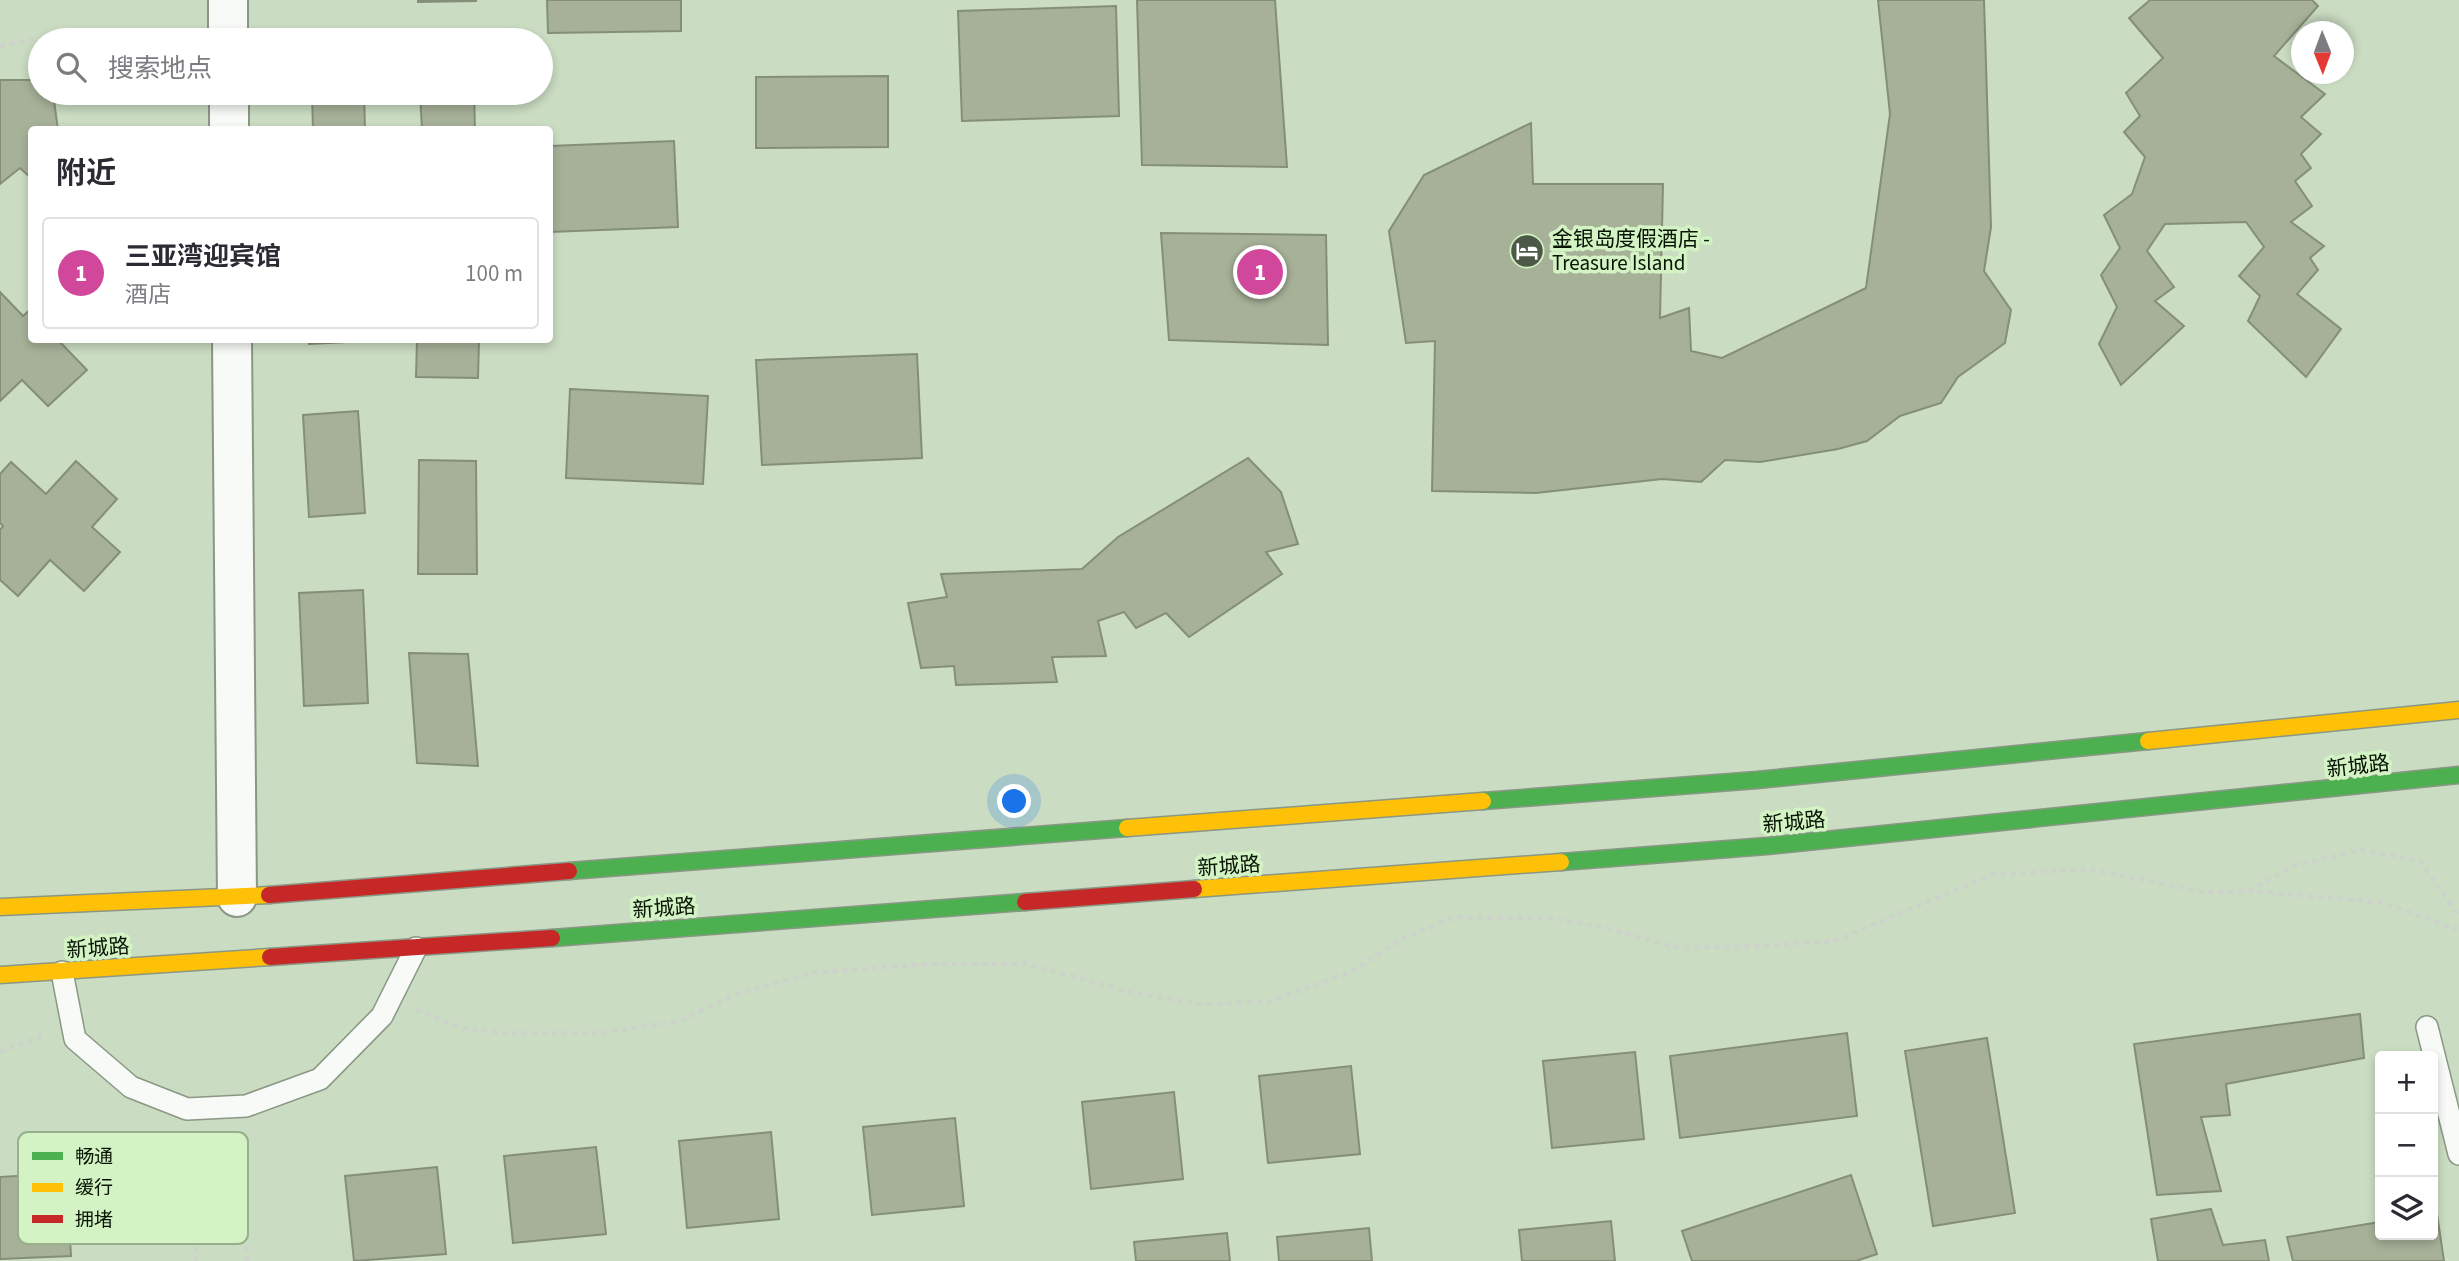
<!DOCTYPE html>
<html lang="zh">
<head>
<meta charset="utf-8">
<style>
	:root { --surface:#fff; --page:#f7f7f7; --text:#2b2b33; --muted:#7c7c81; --line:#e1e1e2; --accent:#0b8043 }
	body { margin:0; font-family:"Source Sans 3","Noto Sans SC",sans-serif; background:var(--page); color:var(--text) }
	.controls { position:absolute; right:21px; bottom:21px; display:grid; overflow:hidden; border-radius:7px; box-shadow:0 4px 10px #0003 }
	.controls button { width:63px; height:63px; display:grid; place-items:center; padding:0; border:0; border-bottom:2px solid var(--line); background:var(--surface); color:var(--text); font:35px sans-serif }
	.compass { position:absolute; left:2291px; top:21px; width:63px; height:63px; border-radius:50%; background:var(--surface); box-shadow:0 4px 10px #0003; rotate:179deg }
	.you { position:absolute; left:1015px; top:802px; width:24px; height:24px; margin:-18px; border:5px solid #fff; border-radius:50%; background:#1a73e8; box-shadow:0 0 0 10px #1a73e833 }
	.badge { display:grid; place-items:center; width:46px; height:46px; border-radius:50%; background:var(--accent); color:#fff; font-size:23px; font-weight:700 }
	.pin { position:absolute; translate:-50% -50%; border:4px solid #fff; box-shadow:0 2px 7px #0006 }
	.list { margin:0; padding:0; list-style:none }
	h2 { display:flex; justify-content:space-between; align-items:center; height:91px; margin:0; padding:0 28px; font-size:30px }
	h2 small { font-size:23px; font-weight:400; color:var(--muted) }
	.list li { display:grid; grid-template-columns:46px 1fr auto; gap:21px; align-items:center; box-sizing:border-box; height:112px; margin:0 14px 14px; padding:0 14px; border:2px solid var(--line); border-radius:7px }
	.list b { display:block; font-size:26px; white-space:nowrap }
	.list p { margin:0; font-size:23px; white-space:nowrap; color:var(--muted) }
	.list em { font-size:23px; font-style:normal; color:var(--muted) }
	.icon { flex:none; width:38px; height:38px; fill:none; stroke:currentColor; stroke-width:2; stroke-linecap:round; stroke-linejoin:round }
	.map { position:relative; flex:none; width:2459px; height:1261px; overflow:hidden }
	.search { position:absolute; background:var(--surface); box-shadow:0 4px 10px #0003; left:28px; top:28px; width:525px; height:77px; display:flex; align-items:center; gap:18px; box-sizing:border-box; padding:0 24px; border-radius:38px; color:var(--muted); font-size:26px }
	.panel { position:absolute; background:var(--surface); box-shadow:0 4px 10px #0003; left:28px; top:126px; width:525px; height:217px; border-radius:7px }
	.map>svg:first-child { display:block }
</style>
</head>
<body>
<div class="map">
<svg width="2459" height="1261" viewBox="0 0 2459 1261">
	<rect width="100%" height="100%" fill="#cadcc2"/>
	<g fill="#a7b198" stroke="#848e79" stroke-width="2">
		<polygon points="418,0 476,0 476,1 418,2"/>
		<polygon points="547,0 681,0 681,31 548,33"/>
		<polygon points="1137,0 1275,0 1287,167 1142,165"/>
		<polygon points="1878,0 1984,0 1991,227 1984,271 2011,310 2005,343 1958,377 1941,403 1900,416 1867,441 1838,449 1760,462 1725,460 1701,482 1662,479 1536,493 1432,491 1435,341 1406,343 1389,231 1424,175 1531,123 1533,184 1663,184 1660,318 1689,308 1691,351 1722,358 1866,288 1890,114"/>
		<polygon points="2150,0 2312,0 2318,6 2274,56 2325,94 2301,117 2321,134 2301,154 2311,168 2295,181 2312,206 2291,222 2324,246 2310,258 2318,270 2297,294 2341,329 2306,377 2248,321 2260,296 2239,276 2264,247 2246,222 2165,224 2147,251 2174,287 2155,301 2184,326 2121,385 2099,344 2117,307 2101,275 2120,248 2104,215 2132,194 2145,157 2124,132 2140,116 2126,93 2163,58 2129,18"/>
		<polygon points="1116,6 1119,116 962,121 958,11"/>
		<polygon points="888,76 888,147 756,148 756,77"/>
		<polygon points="0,80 40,80 40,93 53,93 58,130 32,130 32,179 20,168 0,184"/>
		<polygon points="312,93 364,93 365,130 313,130"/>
		<polygon points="420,93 474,93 475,130 422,130"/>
		<polygon points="674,141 678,227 550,232 550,146"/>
		<polygon points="1161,233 1326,235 1328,345 1169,340"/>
		<polygon points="0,292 23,316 32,308 32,340 58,340 87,370 48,406 22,380 0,401"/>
		<polygon points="309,340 366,340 366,341 309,344"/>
		<polygon points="417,340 479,340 478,378 416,377"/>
		<polygon points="917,354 922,458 762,465 756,360"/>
		<polygon points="570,389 708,396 703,484 566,478"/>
		<polygon points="358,411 365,513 309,517 303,415"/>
		<polygon points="1248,458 1281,492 1298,544 1266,552 1282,574 1189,637 1166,613 1136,628 1124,612 1098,621 1106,656 1052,657 1057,682 956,685 954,666 921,668 908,603 947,597 941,574 1082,569 1118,537"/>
		<polygon points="419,460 476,461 477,574 418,574"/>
		<polygon points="76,461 117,499 92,527 120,552 84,591 50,560 18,596 0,580 0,530 3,526 0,523 0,474 11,462 46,494"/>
		<polygon points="363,590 368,703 304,706 299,593"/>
		<polygon points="409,653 468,654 478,766 417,763"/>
		<polygon points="2360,1014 2364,1058 2226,1084 2230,1115 2201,1117 2221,1191 2157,1195 2134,1044"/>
		<polygon points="1847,1033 1857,1116 1680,1138 1670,1056"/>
		<polygon points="1987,1038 2015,1213 1933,1226 1905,1051"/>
		<polygon points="1635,1052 1644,1139 1552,1148 1543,1061"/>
		<polygon points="1351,1066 1360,1154 1268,1163 1259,1076"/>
		<polygon points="1174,1092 1183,1179 1091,1189 1082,1102"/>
		<polygon points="955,1118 964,1206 872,1215 863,1127"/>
		<polygon points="771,1132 779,1219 687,1228 679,1141"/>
		<polygon points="596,1147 606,1234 513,1243 504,1156"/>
		<polygon points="437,1167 446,1254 354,1261 345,1176"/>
		<polygon points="66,1173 71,1256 0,1259 0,1177"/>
		<polygon points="1851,1175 1877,1254 1856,1261 1692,1261 1682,1231"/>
		<polygon points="2211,1209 2223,1245 2265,1240 2269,1261 2158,1261 2151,1219"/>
		<polygon points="2433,1214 2437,1214 2444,1261 2293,1261 2287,1237 2380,1222 2380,1235 2433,1235"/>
		<polygon points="1611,1221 1615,1261 1522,1261 1519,1230"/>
		<polygon points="1369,1228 1372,1261 1279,1261 1277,1237"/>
		<polygon points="1227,1233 1230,1261 1136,1261 1134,1242"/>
	</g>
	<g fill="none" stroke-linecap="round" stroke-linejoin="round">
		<g stroke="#8a9784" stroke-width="24">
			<g id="lane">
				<polyline points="62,972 75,1039 131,1087 187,1109 246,1106 320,1079 382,1016 416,948"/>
				<polyline points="2427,1027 2459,1154"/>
			</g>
		</g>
		<g stroke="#8a9784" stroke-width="42">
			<g id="street">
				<polyline points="228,0 228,40"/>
				<polyline points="229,93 229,130"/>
				<polyline points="232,340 237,897"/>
			</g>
		</g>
		<g stroke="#8a9784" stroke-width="19">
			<g id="fast">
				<polyline points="1483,801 1757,780 2148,741"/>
				<polyline points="1561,862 1767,846 2459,775"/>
				<polyline points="569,871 1127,828"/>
				<polyline points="552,938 1025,902"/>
			</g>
		</g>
		<g stroke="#8a9784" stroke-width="19">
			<g id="slow">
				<polyline points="2148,741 2459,710"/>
				<polyline points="1127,828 1483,801"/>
				<polyline points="1194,889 1561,862"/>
				<polyline points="0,907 269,895"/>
				<polyline points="0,975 270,957"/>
			</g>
		</g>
		<g stroke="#8a9784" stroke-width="19">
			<g id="jam">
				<polyline points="269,895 569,871"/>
				<polyline points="1025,902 1194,889"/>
				<polyline points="270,957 552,938"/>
			</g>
		</g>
		<g stroke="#cdd3cb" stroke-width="4.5" stroke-dasharray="5 5" stroke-linecap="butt">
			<polyline points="0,46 35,39 85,40"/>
			<polyline points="2249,891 2293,866 2361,850 2420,861 2459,916"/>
			<polyline points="416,1010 461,1028 505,1033 599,1033 681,1021 736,994 813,973 912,965 1024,963 1134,993 1198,1004 1267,1002 1351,972 1404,938 1456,917 1549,918 1603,927 1675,947 1745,947 1834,941 1991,875 2090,869 2204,892 2248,891 2380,902 2459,930"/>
			<polyline points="0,1052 45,1035"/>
			<polyline points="246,1136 247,1261"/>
			<polyline points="189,1137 196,1261"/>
		</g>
		<use href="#lane" stroke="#f7faf6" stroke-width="21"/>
		<use href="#street" stroke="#f7faf6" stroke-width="38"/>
		<use href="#fast" stroke="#4caf50" stroke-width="16"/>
		<use href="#slow" stroke="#ffc107" stroke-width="16"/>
		<use href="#jam" stroke="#c62828" stroke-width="16"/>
	</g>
	<defs>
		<g id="hotel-disc" transform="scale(1.75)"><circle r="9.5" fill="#4c5946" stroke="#d3f3c5"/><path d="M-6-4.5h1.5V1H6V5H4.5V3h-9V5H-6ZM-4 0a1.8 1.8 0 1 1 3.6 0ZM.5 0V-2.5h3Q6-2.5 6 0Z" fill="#fff"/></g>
	</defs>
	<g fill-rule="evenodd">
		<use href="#hotel-disc" x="1527" y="251"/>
	</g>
	<g text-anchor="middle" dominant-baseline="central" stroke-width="7" stroke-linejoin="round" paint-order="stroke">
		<g font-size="21" fill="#081304" stroke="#d3f3c5" text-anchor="start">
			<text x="1552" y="239">金银岛度假酒店 -<tspan x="1552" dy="24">Treasure Island</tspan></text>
		</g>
		<g font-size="21" fill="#081304" stroke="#d3f3c5">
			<text transform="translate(2358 766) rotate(-6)">新城路</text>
			<text transform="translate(1794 822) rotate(-5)">新城路</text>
			<text transform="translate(1229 866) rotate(-4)">新城路</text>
			<text transform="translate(664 908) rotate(-4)">新城路</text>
			<text transform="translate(98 948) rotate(-4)">新城路</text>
		</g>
	</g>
	<rect x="18" y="1132" width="230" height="112" rx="10" fill="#d3f3c5" stroke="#96b08b" stroke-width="2"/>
	<rect x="32" y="1152" width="31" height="8" fill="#4caf50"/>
	<rect x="32" y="1183" width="31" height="9" fill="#ffc107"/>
	<rect x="32" y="1215" width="31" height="8" fill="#c62828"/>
	<g font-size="19" fill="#081304">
		<text x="75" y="1163">畅通</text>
		<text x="75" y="1194">缓行</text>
		<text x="75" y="1226">拥堵</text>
	</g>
</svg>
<div class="controls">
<button>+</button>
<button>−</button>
<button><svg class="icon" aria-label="layers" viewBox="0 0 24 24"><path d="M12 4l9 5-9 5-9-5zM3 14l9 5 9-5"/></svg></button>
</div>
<svg class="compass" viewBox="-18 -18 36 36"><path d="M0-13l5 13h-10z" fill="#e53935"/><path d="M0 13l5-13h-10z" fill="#7c7c81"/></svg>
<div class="you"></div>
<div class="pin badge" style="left:1260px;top:272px;background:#d1479c">1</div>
<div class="search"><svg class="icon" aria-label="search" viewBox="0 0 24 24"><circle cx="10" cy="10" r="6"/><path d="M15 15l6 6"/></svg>搜索地点</div>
<section class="panel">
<h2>附近<small></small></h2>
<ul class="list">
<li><span class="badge" style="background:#d1479c">1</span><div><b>三亚湾迎宾馆</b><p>酒店</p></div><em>100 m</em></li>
</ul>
</section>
</div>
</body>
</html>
